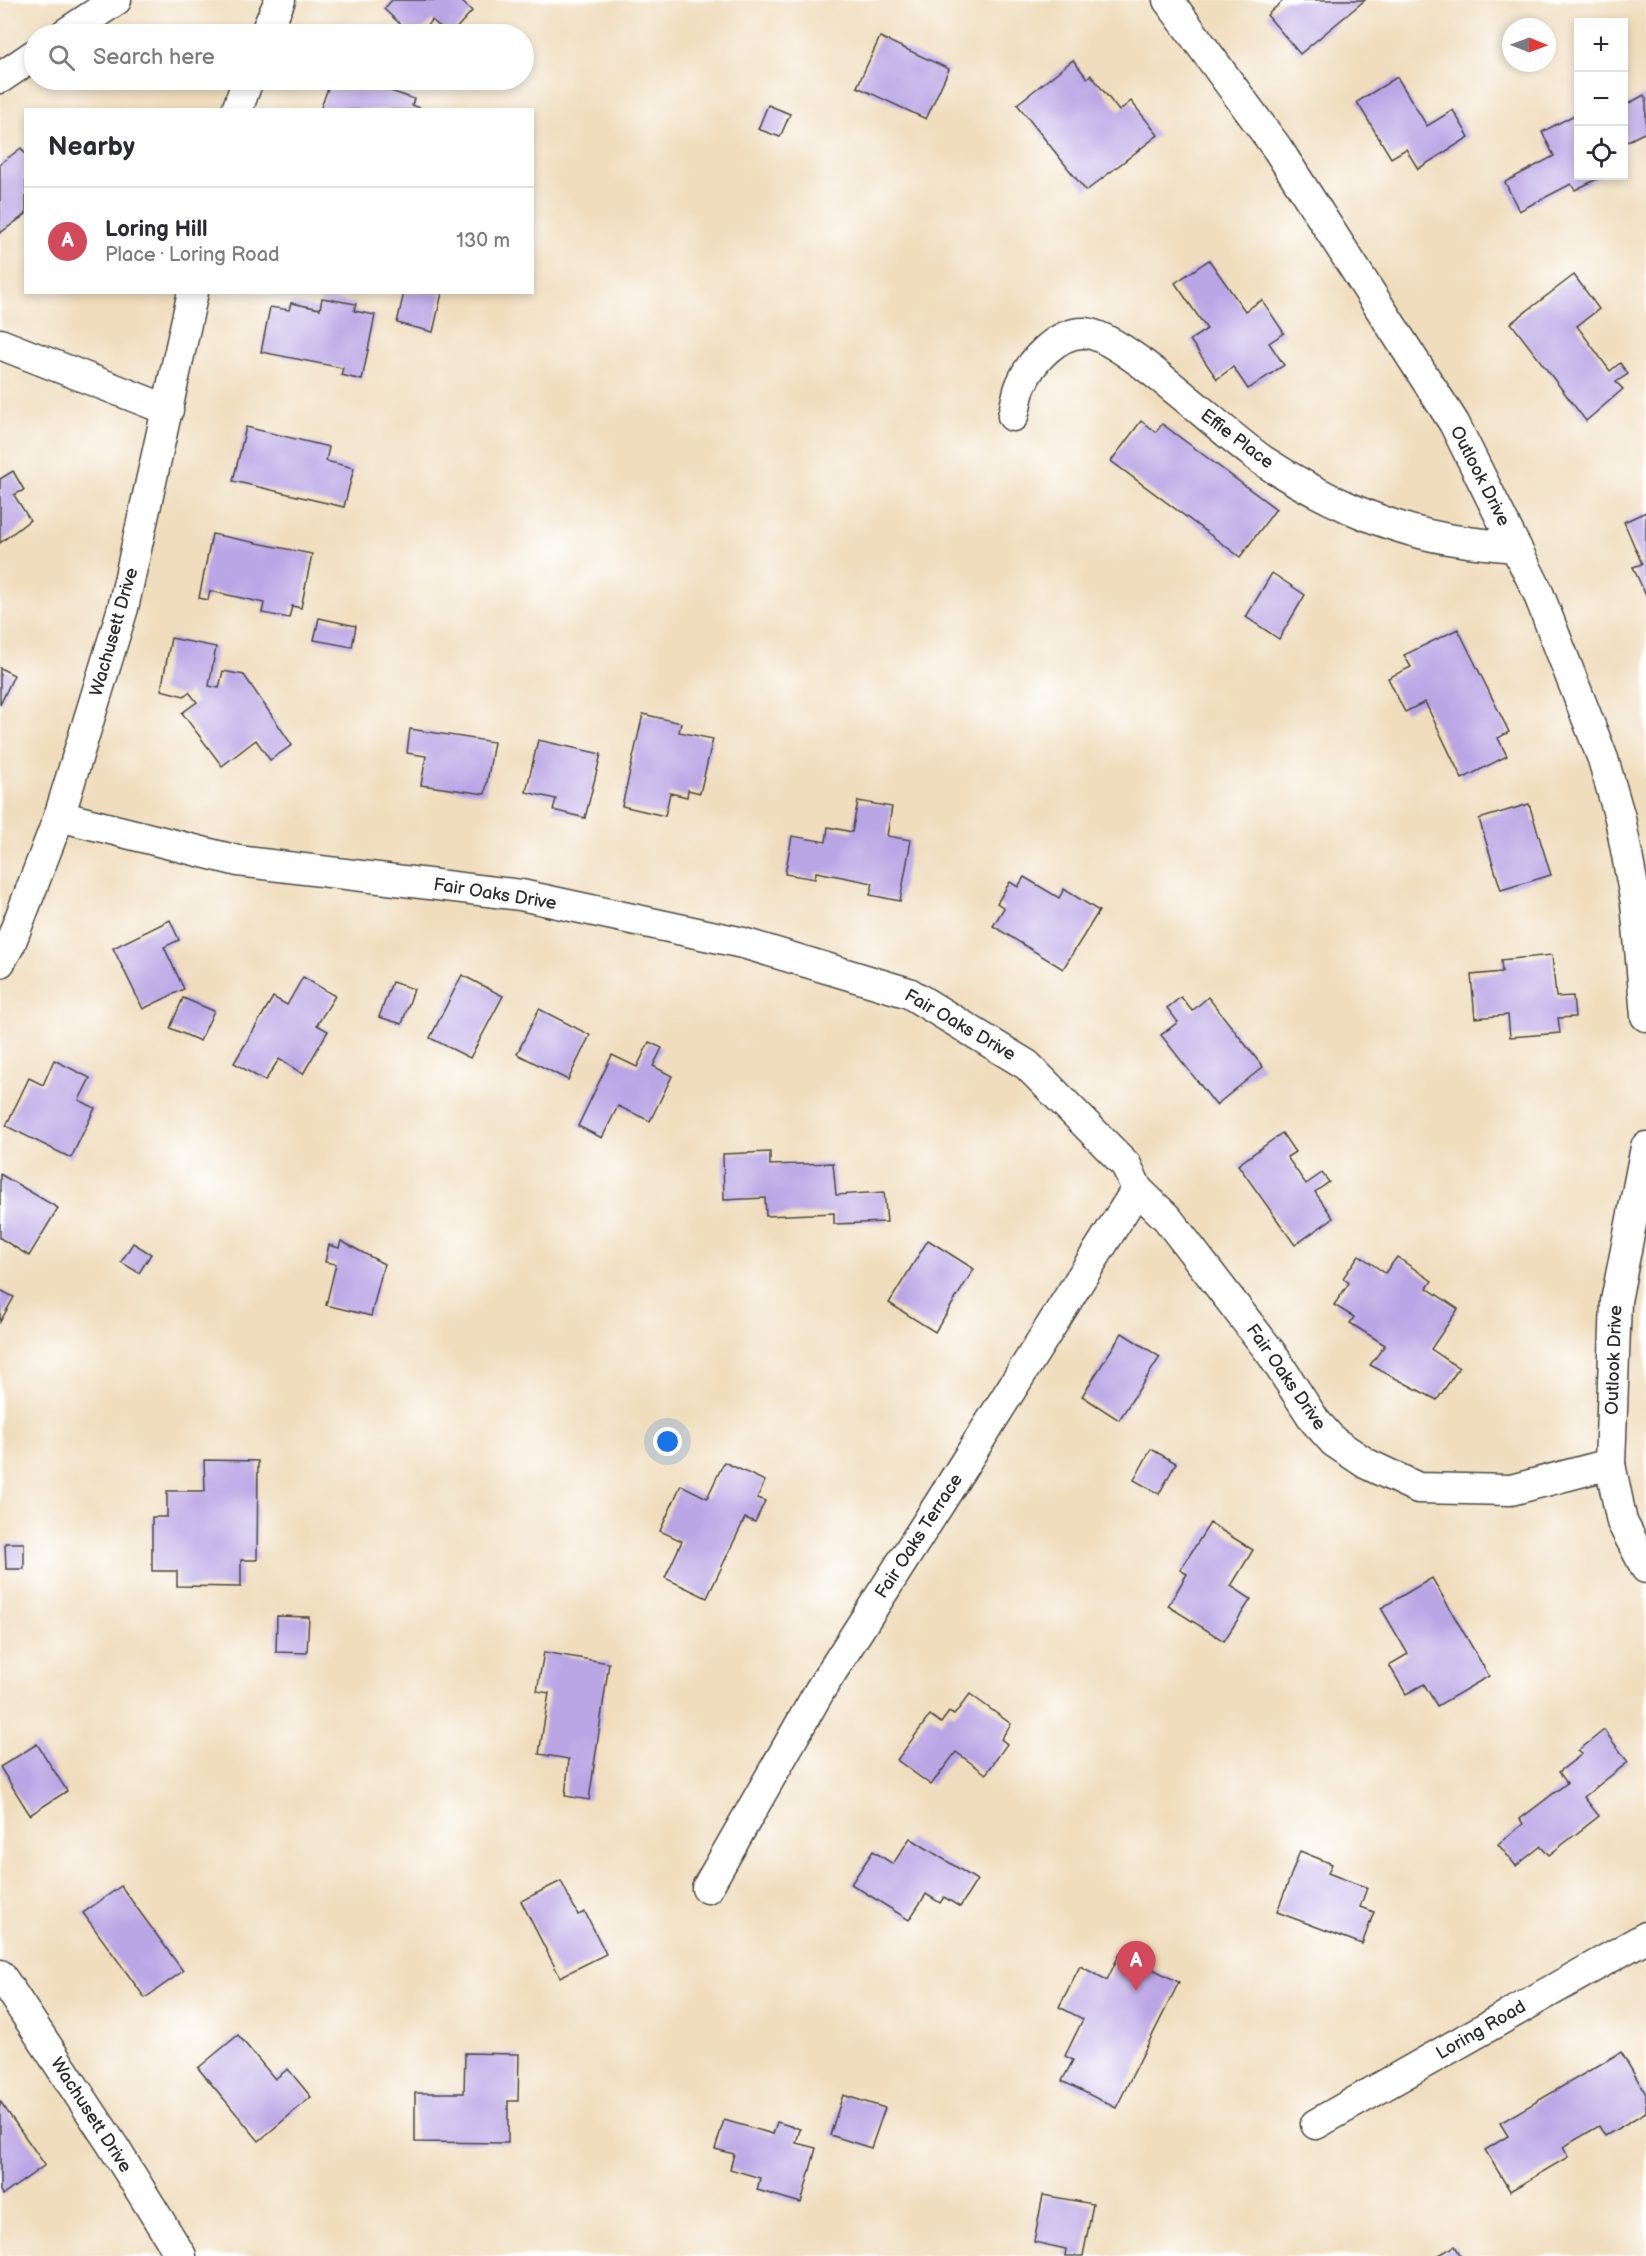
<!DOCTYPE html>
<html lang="en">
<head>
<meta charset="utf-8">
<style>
	:root { --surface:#fff; --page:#f2f2f3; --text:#2b2b33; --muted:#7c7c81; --line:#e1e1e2; --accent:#d1495b }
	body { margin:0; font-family:"Balsamiq Sans",sans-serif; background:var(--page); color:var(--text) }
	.controls { position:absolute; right:18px; top:18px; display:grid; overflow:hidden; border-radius:0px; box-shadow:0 3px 9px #0003 }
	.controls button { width:54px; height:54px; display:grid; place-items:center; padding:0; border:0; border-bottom:2px solid var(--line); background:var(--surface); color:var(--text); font:30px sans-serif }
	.compass { position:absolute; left:1502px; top:18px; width:54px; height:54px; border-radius:50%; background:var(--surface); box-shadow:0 3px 9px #0003; rotate:91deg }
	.you { position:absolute; left:668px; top:1442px; width:21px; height:21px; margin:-15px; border:4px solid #fff; border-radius:50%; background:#1a73e8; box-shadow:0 0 0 9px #1a73e833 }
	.badge { display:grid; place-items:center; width:39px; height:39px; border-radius:50%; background:var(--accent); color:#fff; font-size:20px; font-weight:700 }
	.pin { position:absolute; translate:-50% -50px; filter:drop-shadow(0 2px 3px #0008) }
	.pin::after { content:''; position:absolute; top:32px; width:21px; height:18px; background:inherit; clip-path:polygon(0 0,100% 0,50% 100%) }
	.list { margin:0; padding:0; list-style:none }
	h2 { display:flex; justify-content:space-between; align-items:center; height:78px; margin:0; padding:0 24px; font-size:26px }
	h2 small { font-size:20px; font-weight:400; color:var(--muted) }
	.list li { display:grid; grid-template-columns:39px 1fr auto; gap:18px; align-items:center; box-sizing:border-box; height:108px; padding:0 24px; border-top:2px solid var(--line) }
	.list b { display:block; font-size:22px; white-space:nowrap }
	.list p { margin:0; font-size:20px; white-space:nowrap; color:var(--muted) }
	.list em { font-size:20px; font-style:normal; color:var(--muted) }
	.icon { flex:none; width:33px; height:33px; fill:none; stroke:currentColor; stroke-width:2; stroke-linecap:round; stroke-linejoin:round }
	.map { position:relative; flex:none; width:1646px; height:2256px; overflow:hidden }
	.search { position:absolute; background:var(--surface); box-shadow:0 3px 9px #0003; left:24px; top:24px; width:510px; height:66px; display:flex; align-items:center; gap:15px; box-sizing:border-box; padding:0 21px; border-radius:33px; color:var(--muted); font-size:22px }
	.panel { position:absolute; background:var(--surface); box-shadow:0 3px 9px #0003; left:24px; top:108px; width:510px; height:186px; border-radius:0px }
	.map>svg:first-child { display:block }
</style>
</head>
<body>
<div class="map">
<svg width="1646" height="2256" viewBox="0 0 1646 2256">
	<rect width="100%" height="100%" fill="#fff"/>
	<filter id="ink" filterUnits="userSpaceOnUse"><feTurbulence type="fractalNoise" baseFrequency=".0167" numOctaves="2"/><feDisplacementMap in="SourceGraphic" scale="12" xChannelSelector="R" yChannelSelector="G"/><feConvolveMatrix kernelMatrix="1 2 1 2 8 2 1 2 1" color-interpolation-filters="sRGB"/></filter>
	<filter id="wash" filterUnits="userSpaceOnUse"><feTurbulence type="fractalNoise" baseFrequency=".008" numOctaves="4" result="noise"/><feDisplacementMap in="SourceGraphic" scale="24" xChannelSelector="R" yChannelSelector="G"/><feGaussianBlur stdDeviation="1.35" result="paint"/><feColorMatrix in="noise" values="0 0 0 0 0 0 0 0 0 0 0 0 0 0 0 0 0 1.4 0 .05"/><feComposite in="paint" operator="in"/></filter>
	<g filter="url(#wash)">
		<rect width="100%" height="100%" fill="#f0ddbd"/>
		<g id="blocks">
			<g fill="#baa5e5">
				<polygon points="392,0 460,0 472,11 451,34 448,34 432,20 419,34 411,34 384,9"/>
				<polygon points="1284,0 1365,0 1300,54 1267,15"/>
				<polygon points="880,37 949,69 926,119 857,87"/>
				<polygon points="1073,60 1087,78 1091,75 1119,111 1131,101 1158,135 1086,191 1017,104"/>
				<polygon points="1397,77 1427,126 1453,110 1469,137 1418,169 1406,149 1391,158 1357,102"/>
				<polygon points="331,80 385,80 382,88 414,99 412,105 425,110 320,110"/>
				<polygon points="1644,95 1646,99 1646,132 1624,143 1624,106"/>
				<polygon points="768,105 790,114 780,137 758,129"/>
				<polygon points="1578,113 1578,176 1603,176 1575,190 1571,184 1519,211 1505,182 1554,156 1542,132"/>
				<polygon points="21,148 26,155 26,214 0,233 0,164"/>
				<polygon points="1209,260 1245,311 1262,300 1284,333 1269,343 1284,365 1248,389 1233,367 1217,379 1190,340 1207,329 1175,283"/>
				<polygon points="1574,275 1599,309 1577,326 1610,371 1620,363 1628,374 1616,382 1623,389 1586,421 1511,323"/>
				<polygon points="404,292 442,293 433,332 397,323"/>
				<polygon points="322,298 356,304 354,311 375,315 362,380 341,375 343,368 261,352 270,307 289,310 291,303 320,309"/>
				<polygon points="1141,421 1156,432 1162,424 1276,509 1240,557 1111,461"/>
				<polygon points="246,427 329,447 326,461 354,468 344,507 233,481"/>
				<polygon points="13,471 24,490 14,495 30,520 0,543 0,479"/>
				<polygon points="1646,512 1646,596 1633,567 1642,564 1624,522"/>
				<polygon points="212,534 312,554 301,608 292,606 289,618 262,613 264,603 210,591 208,600 199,598"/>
				<polygon points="1272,573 1305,595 1279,639 1246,617"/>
				<polygon points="319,618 356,626 352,647 314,640"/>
				<polygon points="1458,629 1509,732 1498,738 1507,756 1462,779 1425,702 1405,712 1388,678 1411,667 1404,655"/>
				<polygon points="171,638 216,647 209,686 219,688 223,671 244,675 292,745 270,760 256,740 222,766 182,713 197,702 189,692 184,696 161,690"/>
				<polygon points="0,668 14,675 0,705"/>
				<polygon points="643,714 681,723 679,732 713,739 700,793 688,790 687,797 670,793 665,816 622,806"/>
				<polygon points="410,729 494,742 485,794 421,785 426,756 407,753"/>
				<polygon points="538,740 601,754 585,818 553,810 556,799 526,792"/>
				<polygon points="858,801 892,807 887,836 911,840 900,901 870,895 873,883 816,872 815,879 785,874 792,836 826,842 828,827 852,832"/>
				<polygon points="1529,804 1551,875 1501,890 1479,819"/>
				<polygon points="1024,877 1059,898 1064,889 1099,911 1063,969 993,926 1004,908 997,903 1010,882 1018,887"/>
				<polygon points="170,920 179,940 164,947 184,989 143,1009 113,948"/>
				<polygon points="1552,955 1556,997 1573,996 1575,1017 1558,1018 1560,1033 1510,1037 1508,1015 1475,1018 1471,975 1502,972 1501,960"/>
				<polygon points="462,975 503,996 470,1058 430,1038"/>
				<polygon points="303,977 335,996 317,1025 328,1031 303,1074 279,1059 265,1081 234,1063 273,997 287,1005"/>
				<polygon points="392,982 414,989 402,1024 379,1017"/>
				<polygon points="1181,997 1192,1011 1208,997 1263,1067 1216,1105 1161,1035 1178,1022 1167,1008"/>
				<polygon points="183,998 214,1011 200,1041 170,1028"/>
				<polygon points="539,1009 590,1035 568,1080 517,1054"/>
				<polygon points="649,1042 662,1048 653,1066 672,1076 650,1121 618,1106 602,1138 578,1126 612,1055 637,1067"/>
				<polygon points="54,1060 90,1078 79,1100 95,1108 71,1158 6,1126 29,1078 43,1085"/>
				<polygon points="1282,1133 1295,1152 1287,1157 1306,1184 1322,1173 1329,1182 1315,1192 1333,1218 1295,1245 1238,1165"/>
				<polygon points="770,1152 770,1165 833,1163 836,1195 884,1192 887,1222 834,1224 834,1213 766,1216 765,1198 724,1200 723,1154"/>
				<polygon points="0,1174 58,1208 29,1256 0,1238"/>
				<polygon points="928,1240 974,1269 935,1332 889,1303"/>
				<polygon points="341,1241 384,1264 371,1316 326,1305 336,1264 325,1262 329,1245 339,1248"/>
				<polygon points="133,1243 151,1254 139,1273 121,1262"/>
				<polygon points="1359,1255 1385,1273 1397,1257 1432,1281 1427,1288 1458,1309 1431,1349 1459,1368 1437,1400 1370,1365 1385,1345 1350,1323 1354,1317 1334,1305 1349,1283 1343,1278"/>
				<polygon points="0,1290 14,1297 0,1322"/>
				<polygon points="1122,1333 1160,1357 1119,1420 1082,1396"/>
				<polygon points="1151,1449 1176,1463 1159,1494 1134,1480"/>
				<polygon points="204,1460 258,1461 257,1560 241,1560 241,1587 177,1586 177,1571 152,1571 152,1517 167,1517 167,1491 205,1491"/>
				<polygon points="724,1462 765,1481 757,1498 765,1501 755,1522 745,1518 707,1598 665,1578 682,1541 660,1531 681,1485 707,1498"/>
				<polygon points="1210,1523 1253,1550 1231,1586 1251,1599 1224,1641 1168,1606 1187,1574 1180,1570"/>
				<polygon points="5,1543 24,1543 24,1569 6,1569"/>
				<polygon points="1432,1578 1489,1676 1437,1706 1424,1684 1406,1694 1389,1665 1408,1654 1381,1608"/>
				<polygon points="277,1616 309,1617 307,1653 276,1652"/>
				<polygon points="544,1652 609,1663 589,1800 565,1796 569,1759 539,1754 549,1693 537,1691"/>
				<polygon points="970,1694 1011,1724 1001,1739 1007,1744 986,1774 956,1752 931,1785 897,1760 930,1715 941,1723 949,1712 954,1715"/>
				<polygon points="1604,1730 1628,1762 1584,1797 1599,1816 1549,1855 1541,1846 1516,1866 1498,1844 1523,1824 1520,1819 1567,1783 1559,1772 1582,1754 1578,1751"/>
				<polygon points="37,1744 67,1791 30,1815 0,1767"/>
				<polygon points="910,1838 977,1880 960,1907 944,1897 940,1903 926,1894 909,1920 851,1884 873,1851 893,1864"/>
				<polygon points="1300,1851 1332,1864 1328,1873 1367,1888 1360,1907 1374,1912 1362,1944 1277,1912"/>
				<polygon points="561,1881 578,1915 585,1912 606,1954 560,1977 521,1901"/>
				<polygon points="121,1886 183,1971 145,1998 83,1913"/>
				<polygon points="1120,1953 1179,1982 1116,2108 1062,2081 1073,2060 1065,2056 1083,2019 1059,2007 1080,1966 1107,1980"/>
				<polygon points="238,2035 275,2079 288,2069 311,2097 259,2141 198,2068"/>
				<polygon points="1621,2052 1646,2094 1646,2112 1605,2136 1599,2126 1563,2147 1568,2157 1510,2191 1485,2150 1508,2136 1500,2123"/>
				<polygon points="465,2053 519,2054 518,2101 508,2101 508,2143 415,2142 415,2093 464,2093"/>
				<polygon points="843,2095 885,2108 871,2148 830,2135"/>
				<polygon points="0,2101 45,2165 3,2195 0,2191"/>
				<polygon points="724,2120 773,2134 777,2122 800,2129 796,2143 816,2148 801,2203 757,2190 760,2178 730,2169 734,2154 715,2149"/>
				<polygon points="1043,2195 1093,2204 1083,2256 1065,2256 1066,2249 1034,2242"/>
				<polygon points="1455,2246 1461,2256 1437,2256"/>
			</g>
		</g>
	</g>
	<g filter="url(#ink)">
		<use href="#blocks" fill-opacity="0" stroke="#494641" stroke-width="1.5"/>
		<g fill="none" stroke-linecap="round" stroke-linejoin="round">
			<g stroke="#494641" stroke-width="33">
				<g id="street">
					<polyline points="1168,0 1277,148 1454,423 1537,590 1603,759 1620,818 1636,903 1646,1016"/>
					<polyline points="65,34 116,0"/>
					<polyline points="265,34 280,0"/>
					<polyline points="0,78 34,55"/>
					<polyline points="237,110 248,80"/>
					<polyline points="0,344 168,410"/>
					<path d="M1013 416C1016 406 1017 394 1021 385 1031 361 1057 332 1085 333 1123 335 1226 437 1265 462 1318 497 1385 528 1448 539 1471 543 1493 545 1516 547"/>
					<polyline points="59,816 238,861 521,895 743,943 909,993 1027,1065 1126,1165 1137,1189 1167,1218 1271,1353 1315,1421 1334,1442 1367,1464 1418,1488 1511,1490 1610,1464"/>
					<polyline points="0,962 10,944 59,817 123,608 193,292"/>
					<polyline points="1646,1147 1616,1301 1610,1464 1622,1522 1646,1568"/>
					<polyline points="707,1888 820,1690 941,1501 1137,1189"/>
					<polyline points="0,1975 113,2146 181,2256"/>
					<polyline points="1316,2124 1646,1937"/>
				</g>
			</g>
			<use href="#street" stroke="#fff" stroke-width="30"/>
		</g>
	</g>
	<g text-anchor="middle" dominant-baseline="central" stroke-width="4.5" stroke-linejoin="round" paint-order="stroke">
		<g font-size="18" fill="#2b2b2b" stroke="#fff">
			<text transform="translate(1237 439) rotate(37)">Effie Place</text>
			<text transform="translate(1480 476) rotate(63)">Outlook Drive</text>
			<text transform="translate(114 632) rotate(-74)">Wachusett Drive</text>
			<text transform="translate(495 894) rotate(9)">Fair Oaks Drive</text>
			<text transform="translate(960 1025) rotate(30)">Fair Oaks Drive</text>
			<text transform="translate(1614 1360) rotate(-88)">Outlook Drive</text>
			<text transform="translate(1286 1377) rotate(55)">Fair Oaks Drive</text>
			<text transform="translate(919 1536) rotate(-57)">Fair Oaks Terrace</text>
			<text transform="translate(1481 2030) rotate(-30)">Loring Road</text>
			<text transform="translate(91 2115) rotate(57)">Wachusett Drive</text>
		</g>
	</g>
</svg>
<div class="controls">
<button>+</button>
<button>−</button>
<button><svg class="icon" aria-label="locate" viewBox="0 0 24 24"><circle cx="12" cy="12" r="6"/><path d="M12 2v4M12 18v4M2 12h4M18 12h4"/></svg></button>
</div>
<svg class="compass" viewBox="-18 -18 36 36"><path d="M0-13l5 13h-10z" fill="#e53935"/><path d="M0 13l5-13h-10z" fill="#7c7c81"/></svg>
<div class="you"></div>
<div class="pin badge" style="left:1136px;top:1991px">A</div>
<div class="search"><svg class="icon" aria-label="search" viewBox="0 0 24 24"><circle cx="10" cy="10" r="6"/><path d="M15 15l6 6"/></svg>Search here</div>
<section class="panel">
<h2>Nearby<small></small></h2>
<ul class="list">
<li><span class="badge">A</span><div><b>Loring Hill</b><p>Place · Loring Road</p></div><em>130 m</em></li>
</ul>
</section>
</div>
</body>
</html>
